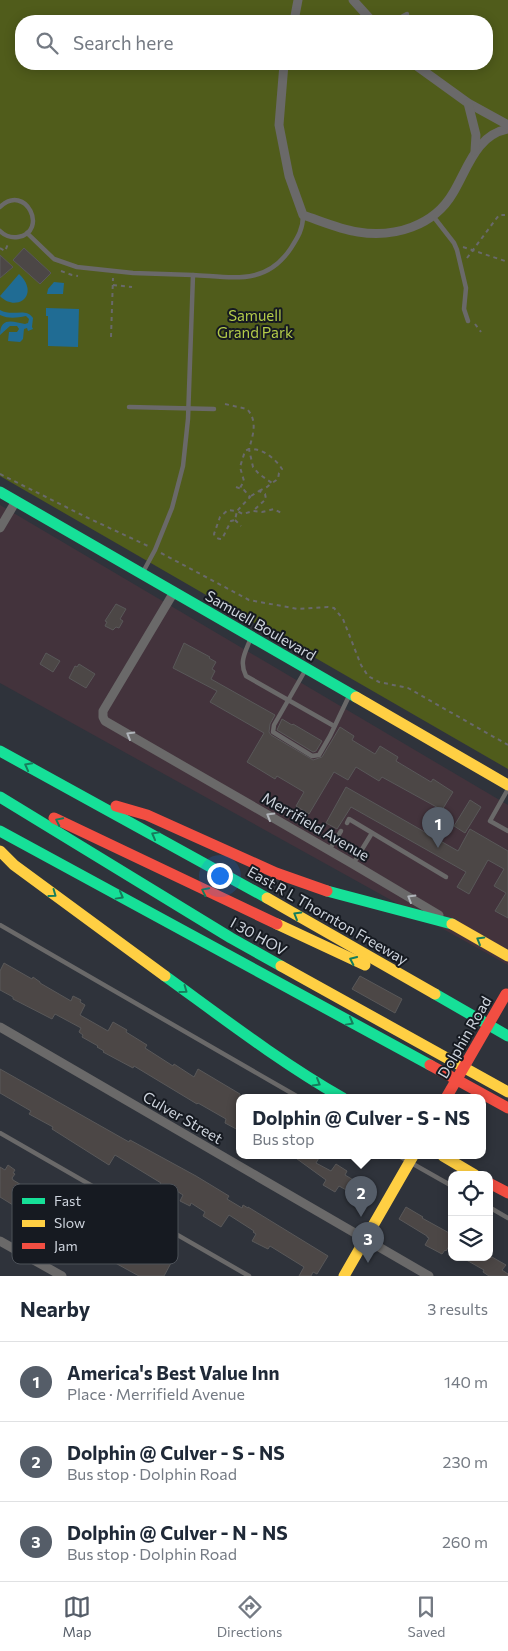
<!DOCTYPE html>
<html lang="en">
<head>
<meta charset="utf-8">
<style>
	:root { --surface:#fff; --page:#f2f2f3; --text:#1f2937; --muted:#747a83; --line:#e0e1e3; --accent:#555d68 }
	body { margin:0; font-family:Commissioner,sans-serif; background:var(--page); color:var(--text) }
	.controls { position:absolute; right:15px; bottom:15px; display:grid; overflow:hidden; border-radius:10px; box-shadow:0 2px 12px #0003 }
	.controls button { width:45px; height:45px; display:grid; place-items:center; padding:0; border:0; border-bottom:1px solid var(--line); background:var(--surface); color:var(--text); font:25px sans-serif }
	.you { position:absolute; left:219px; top:875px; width:18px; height:18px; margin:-12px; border:4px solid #fff; border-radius:50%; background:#1a73e8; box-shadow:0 0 0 8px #1a73e833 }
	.badge { display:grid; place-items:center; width:32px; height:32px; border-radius:50%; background:var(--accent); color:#fff; font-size:16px; font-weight:700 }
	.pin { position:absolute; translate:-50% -41px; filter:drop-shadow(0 1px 2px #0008) }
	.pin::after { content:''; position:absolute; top:26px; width:18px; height:15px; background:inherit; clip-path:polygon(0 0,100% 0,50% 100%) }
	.popup { position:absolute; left:236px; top:1094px; width:250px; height:65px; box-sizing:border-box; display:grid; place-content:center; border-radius:10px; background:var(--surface); filter:drop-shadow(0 1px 4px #0005); font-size:16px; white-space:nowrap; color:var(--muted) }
	.popup b { font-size:19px; color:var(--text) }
	.popup::after { content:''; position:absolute; left:50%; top:100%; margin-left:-10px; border:10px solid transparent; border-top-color:var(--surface) }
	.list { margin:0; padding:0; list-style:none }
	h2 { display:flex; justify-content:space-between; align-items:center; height:65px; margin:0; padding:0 20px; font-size:21px }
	h2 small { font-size:16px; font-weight:400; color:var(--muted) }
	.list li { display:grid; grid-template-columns:32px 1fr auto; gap:15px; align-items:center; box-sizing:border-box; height:80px; padding:0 20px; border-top:1px solid var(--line) }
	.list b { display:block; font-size:19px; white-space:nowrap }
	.list p { margin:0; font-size:16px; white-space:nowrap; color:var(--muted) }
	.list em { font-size:16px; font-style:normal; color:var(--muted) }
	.icon { flex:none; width:28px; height:28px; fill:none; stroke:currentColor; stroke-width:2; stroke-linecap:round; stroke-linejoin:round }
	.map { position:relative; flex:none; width:508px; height:1276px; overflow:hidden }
	.search { position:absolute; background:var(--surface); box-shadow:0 2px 12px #0003; left:15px; right:15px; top:15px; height:55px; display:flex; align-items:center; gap:12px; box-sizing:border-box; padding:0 18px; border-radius:20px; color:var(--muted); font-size:19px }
	.sheet { height:305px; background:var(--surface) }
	nav { display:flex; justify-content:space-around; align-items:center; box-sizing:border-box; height:70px; border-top:1px solid var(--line); background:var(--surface); font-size:14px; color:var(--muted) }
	nav a { display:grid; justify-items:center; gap:2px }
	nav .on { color:var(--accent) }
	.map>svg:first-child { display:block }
</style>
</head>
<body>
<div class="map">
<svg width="508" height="1276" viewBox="0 0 508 1276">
	<rect width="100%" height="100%" fill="#2f333b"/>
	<polygon fill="#43333c" points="0,505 508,805 508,965 0,683"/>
	<path fill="#505c1b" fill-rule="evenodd" d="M0 0H508V769L0 476ZM21 21H487V64H21Z"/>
	<g fill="#206c94">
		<path d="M19 274C41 295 16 313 0 296Z"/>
		<polygon points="54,282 64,283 63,294 47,294 48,289"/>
		<polygon points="46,308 79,309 78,347 48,346 48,316 46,316"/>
		<path d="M0 310C13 317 26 307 33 318L32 327 33 329 28 331 27 328 24 329 23 339 20 342 8 341 9 332H17L19 329 17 326H10L0 335C0 316 14 322 25 324L28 323 29 319 26 316C16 318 9 319 0 315Z"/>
	</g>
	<g fill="#4c4746" stroke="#595859">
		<polygon points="24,248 51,273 40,284 13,260"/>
		<polygon points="0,255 13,267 0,278"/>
		<polygon points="116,604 126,609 120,619 123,621 119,628 116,627 113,630 105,626 107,622 105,621"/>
		<polygon points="184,643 210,657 209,658 216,662 212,669 215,671 211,679 275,715 270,724 269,732 271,735 313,760 322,757 340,727 354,736 352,740 375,754 380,746 398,757 396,761 431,782 433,779 453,792 442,810 382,777 379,781 356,767 348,780 334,772 309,814 296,806 304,792 277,776 275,779 247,762 264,733 210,702 217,691 173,668"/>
		<polygon points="46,653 60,661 53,672 40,664"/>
		<polygon points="79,664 95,674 86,688 69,678 75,666 77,667"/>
		<polygon points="282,719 292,725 293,724 322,741 316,751 313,752 277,730"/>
		<polygon points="346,787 458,851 470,829 508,851 508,918 495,911 506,893 494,886 504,869 488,860 469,894 457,887 466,872 351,807 337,829 326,823"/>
		<polygon points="470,800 481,807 465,833 454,826"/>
		<polygon points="4,963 32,979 33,977 40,982 40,983 71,1001 73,996 81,1000 80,1002 85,1005 80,1015 108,1031 113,1022 127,1030 126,1032 147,1045 145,1048 173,1066 174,1064 194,1077 198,1069 240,1094 240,1131 225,1123 226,1119 198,1103 197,1104 134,1066 133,1068 103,1052 104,1051 97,1047 98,1046 82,1037 83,1035 79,1032 81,1028 55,1014 52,1019 13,999 13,997 0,990 0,971"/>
		<polygon points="360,976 402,999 395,1013 352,989"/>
		<polygon points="0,1069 129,1142 130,1140 196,1176 229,1196 227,1199 242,1208 243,1205 248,1208 248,1207 328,1256 317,1274 313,1272 311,1276 299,1276 304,1267 270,1246 268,1249 252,1241 256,1234 253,1232 254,1231 229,1215 221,1227 203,1216 205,1212 191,1203 190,1206 180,1201 183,1195 169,1186 167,1189 159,1185 161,1183 115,1155 109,1165 52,1129 53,1127 29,1114 31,1111 0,1093"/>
		<polygon points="293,1156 320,1156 316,1163 331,1171 336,1164 347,1171 345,1175 372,1191 366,1201 339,1186 335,1192 323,1185 326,1180"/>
		<polygon points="8,1165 15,1170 13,1173 15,1174 12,1178 13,1180 35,1193 27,1205 25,1204 21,1210 0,1197 0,1167 5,1170"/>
		<polygon points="106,1203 113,1208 106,1220 116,1227 112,1236 148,1256 155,1243 169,1251 165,1259 171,1263 164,1276 139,1276 108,1259 107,1262 77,1246 78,1244 71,1239 72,1238 50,1226 60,1210 83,1222 86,1219 87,1220 96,1206 102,1210"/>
		<polygon points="406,1207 423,1217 422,1218 451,1234 449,1239 452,1241 446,1251 445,1250 442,1254 425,1245 429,1238 427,1237 427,1236 399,1219"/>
		<polygon points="461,1257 492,1257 506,1265 502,1270 508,1274 508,1276 489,1276 483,1272 484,1270"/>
	</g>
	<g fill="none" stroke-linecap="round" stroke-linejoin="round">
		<g stroke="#69696b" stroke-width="2" stroke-dasharray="4 4" stroke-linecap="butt">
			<polyline points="463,247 508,262"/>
			<polyline points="0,248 5,251 8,244"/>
			<polyline points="467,258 499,215 505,215"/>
			<polyline points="61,271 72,275 78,276"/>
			<polyline points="113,285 132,287"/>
			<polyline points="475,324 481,332"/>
			<polyline points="111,337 113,278"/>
			<path d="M225 404 247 409C258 421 253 435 249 449L245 451 240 467 244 481 240 488"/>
			<polyline points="0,474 86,517 148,546"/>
			<path d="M236 487 244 490 250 497 237 511 228 510 220 517 214 534C215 538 218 539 222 539L231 521 235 520 237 511 243 514 253 511 262 512 274 509 283 514"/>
			<path d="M259 491 267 487 272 483 259 474 253 467 249 449C262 448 275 458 282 469L279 473 278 479 272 483"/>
			<polyline points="251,496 259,491 265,494 266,499 253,511"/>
			<polyline points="235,520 241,526"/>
			<polyline points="161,553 249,600 298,609 328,607 334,608 343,619 361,665 368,676 379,682 408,688 508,745"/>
		</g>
		<g stroke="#6a6969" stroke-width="4.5">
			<polyline points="394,21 407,14"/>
			<path d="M0 207C26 182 49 232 18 237 11 238 5 236 0 231"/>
			<polyline points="433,216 454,243 457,250 466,288 464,309 468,321"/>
			<polyline points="27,233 54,259 77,267 133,273 193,275"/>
			<polyline points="129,407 214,409"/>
			<path d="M143 572 155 550 172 508 183 466 188 419 193 275C233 277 266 286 291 248 298 237 303 229 303 216"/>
			<path d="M250 640C245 653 239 662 246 676L334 726"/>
			<polyline points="306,669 274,725 273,732 312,756 319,755 330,736 349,696"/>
			<polyline points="508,789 490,821 508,831"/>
			<polyline points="347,823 349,819 446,877"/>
			<polyline points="329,850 341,831"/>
			<polyline points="353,864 372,833"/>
			<polyline points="0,925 300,1098"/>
			<polyline points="0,1133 249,1276"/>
			<polyline points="399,1156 452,1186"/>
			<polyline points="489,1207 508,1218"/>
		</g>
		<g stroke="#6a6969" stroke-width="9">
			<polyline points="353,0 372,21"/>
			<polyline points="294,21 298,0"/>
			<path d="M284 64 279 125 289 176 303 215C321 221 339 229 358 232 394 238 434 226 453 193 468 168 476 135 508 129"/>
			<polyline points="414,64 468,103 508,125"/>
			<polyline points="468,103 476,135 475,151"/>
			<polyline points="0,528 16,501"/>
			<polyline points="174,592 103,711 103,717 105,721 353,864 439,915"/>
			<polyline points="0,1027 429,1276"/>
			<polyline points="0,1241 62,1276"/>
		</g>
		<g stroke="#16e098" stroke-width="11">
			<polyline points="0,492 356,697"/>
			<polyline points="0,751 267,898"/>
			<polyline points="0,797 231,938 281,966"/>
			<polyline points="0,831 430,1065"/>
			<polyline points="327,891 452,924"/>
			<path d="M165 976C223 1018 280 1062 343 1098"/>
			<polyline points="435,994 508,1036"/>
		</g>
		<g stroke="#ffcf43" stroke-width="11">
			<polyline points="356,697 508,785"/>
			<polyline points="0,851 14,865 165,976"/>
			<polyline points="267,898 435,994"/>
			<polyline points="277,924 365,965"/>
			<polyline points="452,924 508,956"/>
			<polyline points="281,966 508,1092"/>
			<polyline points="443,1156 475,1175"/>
			<polyline points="344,1276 413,1156"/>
		</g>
		<g stroke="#f24e42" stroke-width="11">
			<polyline points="116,806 147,815 276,873 327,891"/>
			<polyline points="54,818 277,924"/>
			<polyline points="430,1065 508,1108"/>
			<polyline points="489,1183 508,1193"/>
		</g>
		<polyline stroke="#f24e42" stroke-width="11" points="446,1098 506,994"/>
	</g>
	<defs><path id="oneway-chevron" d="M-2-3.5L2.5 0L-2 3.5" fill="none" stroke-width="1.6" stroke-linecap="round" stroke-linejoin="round" transform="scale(1.25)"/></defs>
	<g stroke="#b0b4ba">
		<use href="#oneway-chevron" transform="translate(130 735) rotate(-150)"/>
		<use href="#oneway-chevron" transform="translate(270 816) rotate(-150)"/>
		<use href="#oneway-chevron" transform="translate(411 898) rotate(-149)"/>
	</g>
	<g stroke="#167d5c">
		<use href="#oneway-chevron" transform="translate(28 766) rotate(-152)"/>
		<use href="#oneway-chevron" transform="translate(59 821) rotate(-154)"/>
		<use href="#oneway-chevron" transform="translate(155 835) rotate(-151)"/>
		<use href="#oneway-chevron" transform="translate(205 891) rotate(-154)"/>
		<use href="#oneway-chevron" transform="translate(53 894) rotate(36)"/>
		<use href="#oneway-chevron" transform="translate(120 896) rotate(29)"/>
		<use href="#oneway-chevron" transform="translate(297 915) rotate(-150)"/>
		<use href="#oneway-chevron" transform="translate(480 940) rotate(-150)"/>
		<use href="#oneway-chevron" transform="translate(353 960) rotate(-155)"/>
		<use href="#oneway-chevron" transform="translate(184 990) rotate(36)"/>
		<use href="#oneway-chevron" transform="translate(350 1022) rotate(29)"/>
		<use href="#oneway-chevron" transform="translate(317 1083) rotate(30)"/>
	</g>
	<g text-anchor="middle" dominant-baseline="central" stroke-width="4" stroke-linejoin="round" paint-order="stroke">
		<g font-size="15" fill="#b4cc49" stroke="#161a21">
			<text x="255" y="315">Samuell<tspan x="255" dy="17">Grand Park</tspan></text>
		</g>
		<g font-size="15" fill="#ced4dd" stroke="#161a21">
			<text transform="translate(261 625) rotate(30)">Samuell Boulevard</text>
			<text transform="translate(316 826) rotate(30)">Merrifield Avenue</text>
			<text transform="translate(328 915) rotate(30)">East R L Thornton Freeway</text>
			<text transform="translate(259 936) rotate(29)">I 30 HOV</text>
			<text transform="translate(464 1037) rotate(-60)">Dolphin Road</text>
			<text transform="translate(183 1117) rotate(30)">Culver Street</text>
		</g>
	</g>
	<rect x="12" y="1184" width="166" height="80" rx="8" fill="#161a21" stroke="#4d5259" stroke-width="1"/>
	<rect x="22" y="1198" width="23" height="6" fill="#16e098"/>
	<rect x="22" y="1220" width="23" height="7" fill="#ffcf43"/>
	<rect x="22" y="1243" width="23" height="6" fill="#f24e42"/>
	<g font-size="14" fill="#ced4dd">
		<text x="54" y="1206">Fast</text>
		<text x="54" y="1228">Slow</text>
		<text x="54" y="1251">Jam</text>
	</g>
</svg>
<div class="controls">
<button><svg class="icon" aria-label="locate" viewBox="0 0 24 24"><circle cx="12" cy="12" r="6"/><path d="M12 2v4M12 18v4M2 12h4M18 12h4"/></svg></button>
<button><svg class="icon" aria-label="layers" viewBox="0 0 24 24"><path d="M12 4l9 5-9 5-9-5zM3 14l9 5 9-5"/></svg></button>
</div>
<div class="you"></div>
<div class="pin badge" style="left:438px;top:848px">1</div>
<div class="pin badge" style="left:361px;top:1217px">2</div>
<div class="popup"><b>Dolphin @ Culver - S - NS</b>Bus stop</div>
<div class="pin badge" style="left:368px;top:1263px">3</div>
<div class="search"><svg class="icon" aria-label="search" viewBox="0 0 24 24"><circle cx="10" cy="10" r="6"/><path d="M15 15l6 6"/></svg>Search here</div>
</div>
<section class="sheet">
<h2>Nearby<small>3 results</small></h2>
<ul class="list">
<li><span class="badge">1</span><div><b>America's Best Value Inn</b><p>Place · Merrifield Avenue</p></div><em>140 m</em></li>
<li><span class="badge">2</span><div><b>Dolphin @ Culver - S - NS</b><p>Bus stop · Dolphin Road</p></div><em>230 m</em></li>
<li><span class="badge">3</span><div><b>Dolphin @ Culver - N - NS</b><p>Bus stop · Dolphin Road</p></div><em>260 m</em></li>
</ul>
</section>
<nav>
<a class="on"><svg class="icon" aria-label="map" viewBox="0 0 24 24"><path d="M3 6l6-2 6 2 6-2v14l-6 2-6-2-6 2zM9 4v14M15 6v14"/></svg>Map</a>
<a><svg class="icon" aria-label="directions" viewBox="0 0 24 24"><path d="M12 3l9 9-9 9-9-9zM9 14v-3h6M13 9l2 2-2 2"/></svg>Directions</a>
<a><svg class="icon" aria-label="saved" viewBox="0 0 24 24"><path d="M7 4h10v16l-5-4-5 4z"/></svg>Saved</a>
</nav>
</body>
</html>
